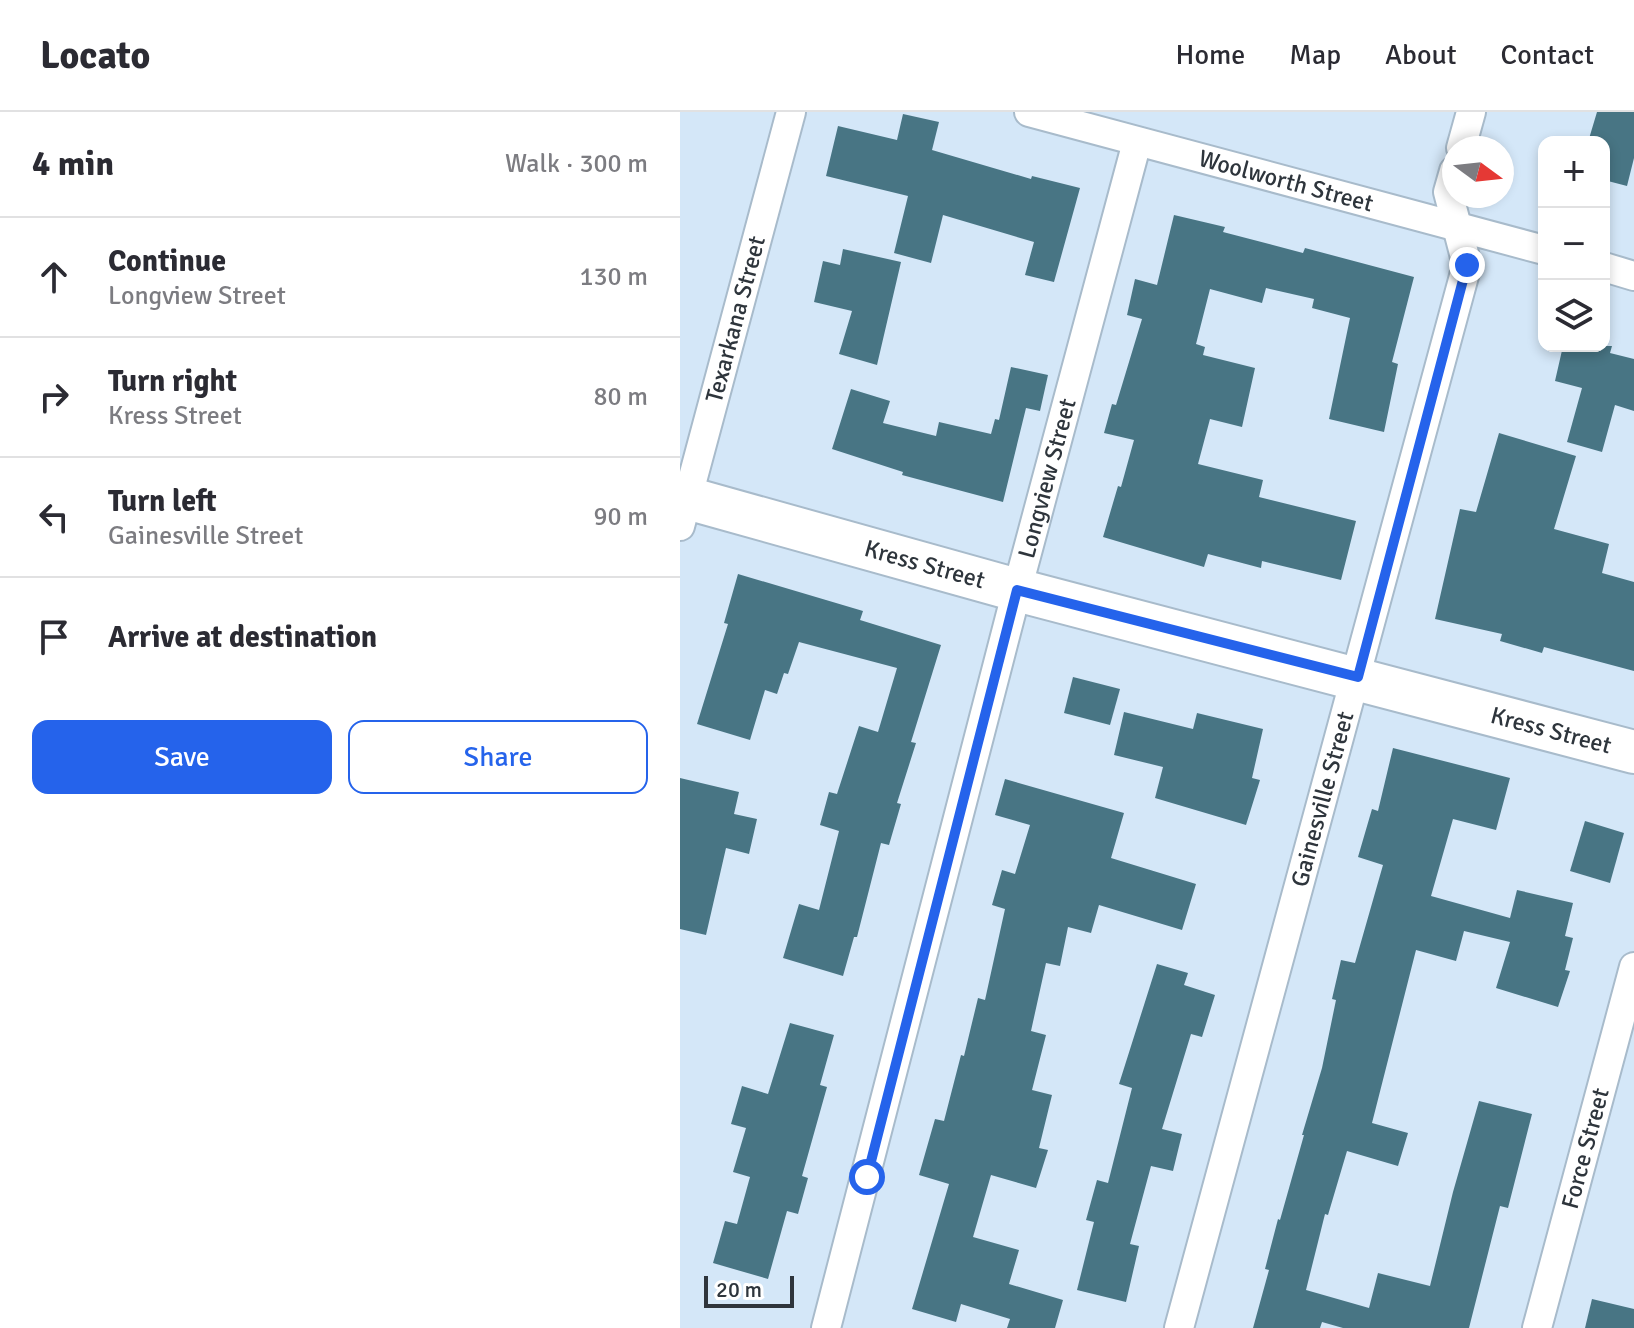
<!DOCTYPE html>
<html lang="en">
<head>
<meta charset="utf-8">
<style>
	:root { --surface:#fff; --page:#f2f2f3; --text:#2b2b33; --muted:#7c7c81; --line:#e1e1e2; --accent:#2563eb }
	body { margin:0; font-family:Signika,sans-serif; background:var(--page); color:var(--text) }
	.controls { position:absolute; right:24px; top:24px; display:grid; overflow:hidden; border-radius:16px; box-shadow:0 4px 12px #0003 }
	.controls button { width:72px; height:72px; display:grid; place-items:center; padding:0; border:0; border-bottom:2px solid var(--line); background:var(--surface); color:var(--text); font:40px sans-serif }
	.compass { position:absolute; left:762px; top:24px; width:72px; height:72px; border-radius:50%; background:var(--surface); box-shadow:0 4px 12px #0003; rotate:105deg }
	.scale { position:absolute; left:24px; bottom:20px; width:90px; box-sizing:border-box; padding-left:8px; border:4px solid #2e353c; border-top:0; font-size:22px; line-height:28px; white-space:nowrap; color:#2e353c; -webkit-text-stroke:6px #fff; paint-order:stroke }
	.stop { position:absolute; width:24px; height:24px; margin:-18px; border:6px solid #2563eb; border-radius:50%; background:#fff }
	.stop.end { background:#2563eb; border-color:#fff; box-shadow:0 2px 8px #0008 }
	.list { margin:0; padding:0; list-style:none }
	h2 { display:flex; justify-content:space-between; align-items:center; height:104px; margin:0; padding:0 32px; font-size:34px }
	h2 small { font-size:26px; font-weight:400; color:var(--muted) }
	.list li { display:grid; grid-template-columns:52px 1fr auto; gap:24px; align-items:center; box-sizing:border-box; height:120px; padding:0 32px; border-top:2px solid var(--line) }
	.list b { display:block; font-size:30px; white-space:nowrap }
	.list p { margin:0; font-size:26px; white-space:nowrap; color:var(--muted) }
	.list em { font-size:26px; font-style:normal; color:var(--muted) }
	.actions { display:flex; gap:16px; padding:24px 32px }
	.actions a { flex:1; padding:18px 0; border:2px solid var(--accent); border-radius:16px; text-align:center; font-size:28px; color:var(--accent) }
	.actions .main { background:var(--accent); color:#fff }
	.icon { flex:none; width:44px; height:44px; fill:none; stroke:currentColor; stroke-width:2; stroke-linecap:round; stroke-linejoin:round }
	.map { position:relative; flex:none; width:954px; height:1216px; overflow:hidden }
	header { display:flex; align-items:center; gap:48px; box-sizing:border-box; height:112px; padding:0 40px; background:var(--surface); border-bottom:2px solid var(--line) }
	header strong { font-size:38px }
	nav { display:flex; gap:44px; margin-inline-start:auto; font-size:28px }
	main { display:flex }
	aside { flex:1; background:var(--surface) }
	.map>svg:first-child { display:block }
</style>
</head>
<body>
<header>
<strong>Locato</strong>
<nav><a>Home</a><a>Map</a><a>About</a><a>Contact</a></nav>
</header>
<main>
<aside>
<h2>4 min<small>Walk · 300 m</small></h2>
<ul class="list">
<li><svg class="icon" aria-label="ahead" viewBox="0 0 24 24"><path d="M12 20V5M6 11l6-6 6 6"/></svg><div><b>Continue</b><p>Longview Street</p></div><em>130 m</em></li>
<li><svg class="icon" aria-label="right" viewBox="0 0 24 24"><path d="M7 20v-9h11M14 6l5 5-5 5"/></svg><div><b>Turn right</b><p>Kress Street</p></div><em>80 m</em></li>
<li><svg class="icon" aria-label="left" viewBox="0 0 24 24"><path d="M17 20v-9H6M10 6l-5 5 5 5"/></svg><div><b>Turn left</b><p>Gainesville Street</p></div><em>90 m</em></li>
<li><svg class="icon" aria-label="arrive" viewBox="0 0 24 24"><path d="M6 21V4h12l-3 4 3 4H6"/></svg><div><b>Arrive at destination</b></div></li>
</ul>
<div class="actions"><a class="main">Save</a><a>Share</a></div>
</aside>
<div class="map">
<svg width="954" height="1216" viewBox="0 0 954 1216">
	<rect width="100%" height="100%" fill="#d4e7f8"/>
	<g fill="#487584">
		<polygon points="917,0 954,0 954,46 947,74 924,68 924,30 908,30"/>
		<polygon points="223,2 259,10 252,38 351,67 352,64 400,76 374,170 345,163 354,130 263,103 251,151 214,141 228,84 146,64 158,14 217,28"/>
		<polygon points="494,103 545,115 543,120 623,141 625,136 734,165 712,250 718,252 704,320 649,307 670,206 632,196 634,187 586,176 582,191 530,177 516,232 525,235 523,243 575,256 562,315 530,307 518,352 583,368 579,385 676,409 661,468 582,449 581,456 528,442 524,455 423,425 438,374 441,375 454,328 424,321 432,292 436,293 462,207 447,203 455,167 477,173"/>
		<polygon points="163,137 221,150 197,253 159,242 172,199 134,190 143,149 160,153"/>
		<polygon points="883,234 932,234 930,241 954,247 954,299 935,293 922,340 887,330 902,276 875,269"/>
		<polygon points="331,255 368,263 360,299 346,296 323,390 222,363 223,360 152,337 171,277 210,289 203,311 256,324 259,310 311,322 315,307 319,308"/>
		<polygon points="819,321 896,344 874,417 929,432 922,461 954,470 954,559 864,535 862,541 820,529 822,522 755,507 780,397 796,400"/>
		<polygon points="58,462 183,499 180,508 261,533 231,630 236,631 217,691 221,692 209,733 201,731 177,825 174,825 163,864 103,846 119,792 139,798 159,719 140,713 149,680 157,682 179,614 198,620 217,556 119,530 108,562 104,561 97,582 85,578 70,628 17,612 48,512 44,511"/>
		<polygon points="393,565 440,577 430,613 384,601"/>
		<polygon points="444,600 513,617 517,601 583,617 572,666 580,668 566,713 475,686 483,655 434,643"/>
		<polygon points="713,636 830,666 816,718 773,707 751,784 830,806 837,778 893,791 885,824 893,826 885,858 890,859 878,895 816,876 830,830 784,819 776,849 736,838 692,1011 728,1021 718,1054 667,1039 648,1103 645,1102 626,1178 689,1196 698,1161 750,1174 773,1080 799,989 852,1002 828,1096 820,1094 789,1216 663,1216 642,1210 640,1216 573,1216 589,1158 585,1157 598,1107 600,1108 624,1023 622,1023 642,956 656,888 652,887 661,848 675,851 703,753 678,745 692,697 698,699"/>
		<polygon points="0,666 59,680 54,702 77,707 69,742 46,736 26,823 0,817"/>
		<polygon points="325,667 444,701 431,746 516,772 502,818 419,793 411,821 388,815 380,854 366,851 351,919 366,923 352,978 372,983 359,1036 368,1038 356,1076 311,1063 293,1125 339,1138 329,1172 383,1188 375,1216 327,1216 330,1207 281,1192 276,1210 232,1197 269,1072 239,1063 255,1007 264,1009 281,943 284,944 298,886 305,888 325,797 312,793 322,758 335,762 350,713 315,703"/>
		<polygon points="905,709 944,721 930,771 890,759"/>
		<polygon points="477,852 508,861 504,873 535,883 522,925 511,922 482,1017 502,1022 493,1059 471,1054 450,1132 459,1134 446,1190 397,1178 414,1110 406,1108 417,1068 428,1071 452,976 439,972"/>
		<polygon points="110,911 154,923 140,973 147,975 122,1064 128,1066 118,1102 107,1099 88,1167 33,1151 45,1109 57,1112 70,1065 53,1060 66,1016 51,1012 62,974 88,982"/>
		<polygon points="912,1187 954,1197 954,1216 905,1216"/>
	</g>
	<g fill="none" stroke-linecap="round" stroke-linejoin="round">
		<g stroke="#a8bbcb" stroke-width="32">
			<g id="street">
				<path id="s1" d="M349 0 864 138"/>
				<polyline points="781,36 791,0"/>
				<polyline points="924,155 954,164"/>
				<path id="s2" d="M0 414 111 0"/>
				<path id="s3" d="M146 1216 337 478 457 30"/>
				<path id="s4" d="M499 1216 787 153 768 80 774 59"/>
				<path id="s5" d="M857 1216 954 855"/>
			</g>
		</g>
		<g stroke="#a8bbcb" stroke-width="46">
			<g id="secondary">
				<path id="s6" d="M0 384 337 478 954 640"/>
			</g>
		</g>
		<use href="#street" stroke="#fff" stroke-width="28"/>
		<use href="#secondary" stroke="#fff" stroke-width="42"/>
	</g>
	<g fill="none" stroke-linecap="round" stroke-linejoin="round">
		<polyline stroke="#2563eb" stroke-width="10" points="187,1065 337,478 678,565 787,153"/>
	</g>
	<g text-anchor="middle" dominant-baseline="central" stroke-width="8" stroke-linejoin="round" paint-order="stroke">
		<g font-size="24" fill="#2e353c" stroke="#fff">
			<text stroke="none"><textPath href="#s1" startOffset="266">Woolworth Street</textPath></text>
			<text stroke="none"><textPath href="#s2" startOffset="214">Texarkana Street</textPath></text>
			<text stroke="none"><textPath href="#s3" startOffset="878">Longview Street</textPath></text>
			<text stroke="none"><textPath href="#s6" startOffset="254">Kress Street</textPath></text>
			<text stroke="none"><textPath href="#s6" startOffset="902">Kress Street</textPath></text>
			<text stroke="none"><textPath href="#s4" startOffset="548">Gainesville Street</textPath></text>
			<text stroke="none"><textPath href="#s5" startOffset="186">Force Street</textPath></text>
		</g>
	</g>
</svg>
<div class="controls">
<button>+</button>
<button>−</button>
<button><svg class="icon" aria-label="layers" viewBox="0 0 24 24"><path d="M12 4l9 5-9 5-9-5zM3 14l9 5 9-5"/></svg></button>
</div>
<svg class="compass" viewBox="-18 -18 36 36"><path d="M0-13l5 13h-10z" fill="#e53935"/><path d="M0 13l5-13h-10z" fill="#7c7c81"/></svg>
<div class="scale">20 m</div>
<div class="stop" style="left:187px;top:1065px"></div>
<div class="stop end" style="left:787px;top:153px"></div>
</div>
</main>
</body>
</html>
